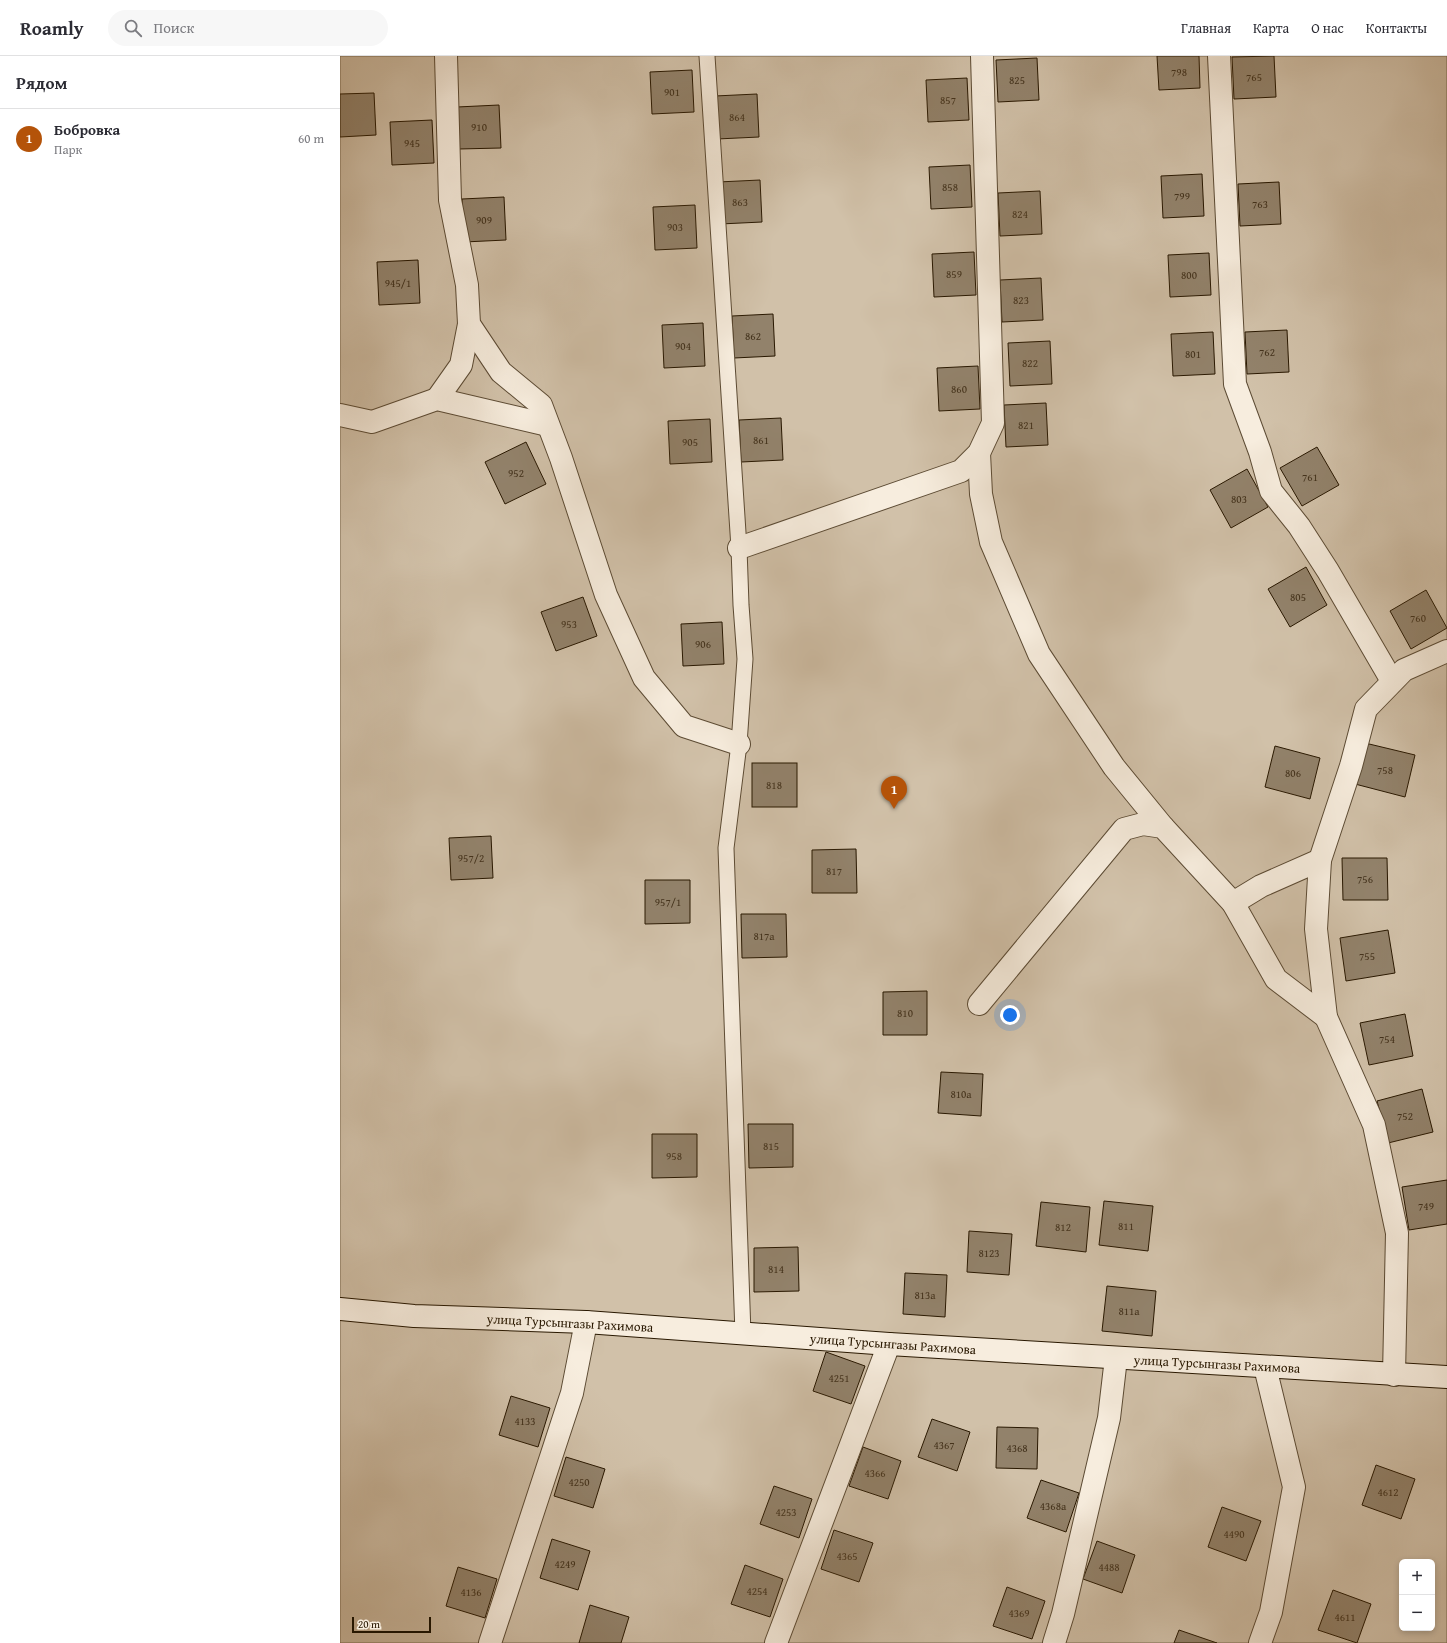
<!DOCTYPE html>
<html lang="ru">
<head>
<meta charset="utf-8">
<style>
	:root { --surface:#fff; --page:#f7f7f7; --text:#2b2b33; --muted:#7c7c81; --line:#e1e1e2; --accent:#b45309 }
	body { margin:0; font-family:"Gentium Book Plus",serif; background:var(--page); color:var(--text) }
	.controls { position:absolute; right:12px; bottom:12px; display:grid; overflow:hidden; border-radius:6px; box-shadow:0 2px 6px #0003 }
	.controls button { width:36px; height:36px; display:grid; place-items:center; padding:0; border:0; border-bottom:1px solid var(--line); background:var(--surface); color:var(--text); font:20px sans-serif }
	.scale { position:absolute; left:12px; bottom:10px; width:79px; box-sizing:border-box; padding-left:4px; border:2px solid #291801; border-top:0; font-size:11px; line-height:14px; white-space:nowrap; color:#291801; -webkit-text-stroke:3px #f7edde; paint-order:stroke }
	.you { position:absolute; left:670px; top:959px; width:14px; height:14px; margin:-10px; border:3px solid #fff; border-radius:50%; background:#1a73e8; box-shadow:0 0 0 6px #1a73e833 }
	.badge { display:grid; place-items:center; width:26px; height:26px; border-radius:50%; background:var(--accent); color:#fff; font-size:13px; font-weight:700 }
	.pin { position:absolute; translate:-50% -33px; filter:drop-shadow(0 1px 2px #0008) }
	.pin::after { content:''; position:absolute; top:21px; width:14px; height:12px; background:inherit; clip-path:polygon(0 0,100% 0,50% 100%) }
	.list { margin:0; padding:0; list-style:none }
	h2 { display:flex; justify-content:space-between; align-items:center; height:52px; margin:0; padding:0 16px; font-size:17px }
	h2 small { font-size:13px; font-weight:400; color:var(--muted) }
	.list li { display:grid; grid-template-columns:26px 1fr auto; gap:12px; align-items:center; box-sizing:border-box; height:60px; padding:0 16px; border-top:1px solid var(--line) }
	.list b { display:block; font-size:15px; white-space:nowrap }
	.list p { margin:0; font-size:13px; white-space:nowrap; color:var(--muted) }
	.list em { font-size:13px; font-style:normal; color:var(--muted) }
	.icon { flex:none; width:22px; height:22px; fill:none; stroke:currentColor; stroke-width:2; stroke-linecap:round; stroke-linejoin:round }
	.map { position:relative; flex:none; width:1107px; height:1587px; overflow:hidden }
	header { display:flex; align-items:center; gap:24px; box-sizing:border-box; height:56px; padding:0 20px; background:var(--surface); border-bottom:1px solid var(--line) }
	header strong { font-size:19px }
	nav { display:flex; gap:22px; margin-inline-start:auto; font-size:14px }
	.search { width:280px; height:36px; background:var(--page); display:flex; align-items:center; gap:10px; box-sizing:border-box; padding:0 14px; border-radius:22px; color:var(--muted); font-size:15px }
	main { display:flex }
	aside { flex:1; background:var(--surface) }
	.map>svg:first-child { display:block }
</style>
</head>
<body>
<header>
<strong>Roamly</strong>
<div class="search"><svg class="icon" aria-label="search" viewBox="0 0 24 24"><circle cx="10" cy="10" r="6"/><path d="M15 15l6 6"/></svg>Поиск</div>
<nav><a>Главная</a><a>Карта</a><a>О нас</a><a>Контакты</a></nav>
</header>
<main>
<aside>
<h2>Рядом<small></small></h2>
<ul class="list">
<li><span class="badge">1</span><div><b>Бобровка</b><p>Парк</p></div><em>60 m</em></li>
</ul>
</aside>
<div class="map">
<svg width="1107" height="1587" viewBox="0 0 1107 1587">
	<rect width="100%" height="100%" fill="#f3e4cc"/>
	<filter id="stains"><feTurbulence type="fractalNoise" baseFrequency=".005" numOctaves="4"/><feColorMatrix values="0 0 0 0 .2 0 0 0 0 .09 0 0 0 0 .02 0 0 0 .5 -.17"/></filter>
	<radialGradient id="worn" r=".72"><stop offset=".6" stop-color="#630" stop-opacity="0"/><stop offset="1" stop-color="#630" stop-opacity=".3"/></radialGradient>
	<path fill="#d1c1a9" stroke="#7d6c55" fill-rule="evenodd" d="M0 0H1107V1587H0ZM1062 1506H1092V1572H1062Z"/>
	<g fill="#92826b" stroke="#291801">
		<polygon points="817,0 859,0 860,32 819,34"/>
		<polygon points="934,0 936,41 894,43 892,1"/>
		<polygon points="697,2 699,44 658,46 656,4"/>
		<polygon points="352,14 354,56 312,58 310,16"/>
		<polygon points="627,22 629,64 588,66 586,24"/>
		<polygon points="34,37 36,79 0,81 0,38"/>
		<polygon points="417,38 419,81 377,83 375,40"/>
		<polygon points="159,49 161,92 119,93 117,51"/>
		<polygon points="92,64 94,107 52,109 50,66"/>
		<polygon points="630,109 632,151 591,153 589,111"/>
		<polygon points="862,118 864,160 823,162 821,120"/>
		<polygon points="420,124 422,166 380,168 378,126"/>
		<polygon points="939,126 941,168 900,170 898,128"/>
		<polygon points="700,135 702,178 660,180 658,137"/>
		<polygon points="164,141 166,184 124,186 122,143"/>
		<polygon points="355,149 357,192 315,194 313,151"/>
		<polygon points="634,196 636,239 594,241 592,198"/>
		<polygon points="869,197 871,239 830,241 828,199"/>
		<polygon points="78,204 80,247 39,249 37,206"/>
		<polygon points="701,222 703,264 662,266 660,224"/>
		<polygon points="433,258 435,300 394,302 392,260"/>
		<polygon points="363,267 365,310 324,312 322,269"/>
		<polygon points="947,274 949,316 907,318 905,276"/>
		<polygon points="873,276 875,318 833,320 831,278"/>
		<polygon points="710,285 712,328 670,330 668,287"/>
		<polygon points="638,310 640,353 599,355 597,312"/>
		<polygon points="706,347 708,389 666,391 664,349"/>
		<polygon points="441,362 443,404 401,406 399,364"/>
		<polygon points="370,363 372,406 330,408 328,365"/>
		<polygon points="186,386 206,428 165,448 145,406"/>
		<polygon points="977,391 999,429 962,450 940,412"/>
		<polygon points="907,413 928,451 891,472 870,434"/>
		<polygon points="966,511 987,549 950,571 928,533"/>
		<polygon points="1086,534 1107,572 1071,593 1050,555"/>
		<polygon points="243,541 257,580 216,595 201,556"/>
		<polygon points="382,566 384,608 343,610 341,568"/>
		<polygon points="1025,687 1075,699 1065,741 1015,728"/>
		<polygon points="935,690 980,702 970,743 925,731"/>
		<rect x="412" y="707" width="45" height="44"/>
		<polygon points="151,780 153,822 111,824 109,782"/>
		<polygon points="516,793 517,837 472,837 472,794"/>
		<polygon points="1002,802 1047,802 1048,844 1003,844"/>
		<polygon points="305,824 350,824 350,867 305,868"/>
		<polygon points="401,858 446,858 447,901 402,902"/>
		<polygon points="1048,874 1055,917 1006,925 1000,882"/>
		<polygon points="587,935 587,979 543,979 543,936"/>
		<polygon points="1065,958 1073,1000 1029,1009 1020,967"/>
		<polygon points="601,1016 643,1018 641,1060 598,1057"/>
		<polygon points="1082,1033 1093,1076 1048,1087 1037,1045"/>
		<polygon points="408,1068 453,1068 453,1111 409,1112"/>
		<polygon points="312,1078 357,1078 357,1121 312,1122"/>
		<polygon points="1107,1124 1107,1168 1069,1174 1062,1131"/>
		<polygon points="764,1145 813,1150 808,1195 759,1189"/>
		<polygon points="701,1146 750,1151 746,1196 696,1190"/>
		<polygon points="629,1175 672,1178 669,1219 627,1216"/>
		<polygon points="458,1191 459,1235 414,1236 414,1192"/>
		<polygon points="565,1217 607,1219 605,1261 563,1258"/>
		<polygon points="767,1230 816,1235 812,1280 762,1275"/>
		<polygon points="486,1296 525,1310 511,1348 473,1335"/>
		<polygon points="171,1340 210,1352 198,1391 159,1379"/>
		<polygon points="592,1363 630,1376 617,1415 578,1401"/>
		<polygon points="657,1371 698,1372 697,1413 656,1412"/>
		<polygon points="523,1391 561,1405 548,1443 509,1430"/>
		<polygon points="226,1401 265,1413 253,1452 214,1440"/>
		<polygon points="1036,1409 1075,1423 1061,1463 1022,1449"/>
		<polygon points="701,1424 739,1437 726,1476 687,1462"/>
		<polygon points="434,1430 472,1443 459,1482 420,1468"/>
		<polygon points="882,1451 921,1465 906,1505 868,1491"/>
		<polygon points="494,1474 533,1487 519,1526 481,1513"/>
		<polygon points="212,1483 250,1495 238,1534 200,1522"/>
		<polygon points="757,1485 795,1499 782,1537 743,1523"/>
		<polygon points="405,1509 443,1523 430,1561 391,1548"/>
		<polygon points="118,1511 157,1523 145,1562 106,1550"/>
		<polygon points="667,1531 705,1545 692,1583 653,1570"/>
		<polygon points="993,1534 1031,1548 1017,1587 978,1574"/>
		<polygon points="250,1549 289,1561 281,1587 239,1587"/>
		<polygon points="839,1574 877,1587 834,1587"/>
	</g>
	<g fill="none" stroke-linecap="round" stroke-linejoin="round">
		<g stroke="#5c4b34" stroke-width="17">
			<polyline id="lane" points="367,0 399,492 401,549 405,603 399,688 386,792 403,1278"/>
		</g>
		<g stroke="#5c4b34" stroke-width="24">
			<g id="street">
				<polyline points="106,0 110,144 127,229 129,268 161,316 201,349 221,402 266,539 304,622 344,670 399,688"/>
				<polyline points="879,0 895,328 920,396 931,435 959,470 988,515 1052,625"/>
				<polyline points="97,343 121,309 129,268"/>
				<polyline points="0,359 32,366 97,343 208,369"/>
				<polyline points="639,397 641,438 651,486 699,598 774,711 823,771"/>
				<polyline points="399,492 621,415 639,397 653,367 642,0"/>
				<polyline points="893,847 921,830 980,804"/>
				<polyline points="639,948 784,773 803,768 823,771 893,847 936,923 986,961"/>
				<polyline points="1054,1319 1057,1177 1034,1069 986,961 976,873 980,804 1011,710 1026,653 1064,614 1107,595"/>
				<polyline points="150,1587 232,1337 246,1266"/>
				<polyline points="436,1587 549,1288"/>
				<polyline points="714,1587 723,1558 769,1362 776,1302"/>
				<polyline points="920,1587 931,1556 954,1431 925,1311"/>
			</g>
		</g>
		<g stroke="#291801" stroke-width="24">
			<polyline id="secondary" points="0,1253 74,1260 246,1266 549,1288 1107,1321"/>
		</g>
		<use href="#lane" stroke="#f7edde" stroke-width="15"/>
		<use href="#street" stroke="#f7edde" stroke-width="22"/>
		<use href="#secondary" stroke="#f7edde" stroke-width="22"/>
	</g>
	<g text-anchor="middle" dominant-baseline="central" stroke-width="3" stroke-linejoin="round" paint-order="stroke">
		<g font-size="11" fill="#43321c">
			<text x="839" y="16">798</text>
			<text x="914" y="21">765</text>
			<text x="677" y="24">825</text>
			<text x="332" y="36">901</text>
			<text x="608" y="44">857</text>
			<text x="397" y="61">864</text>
			<text x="139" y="71">910</text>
			<text x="72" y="87">945</text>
			<text x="610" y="131">858</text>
			<text x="842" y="140">799</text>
			<text x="400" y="146">863</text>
			<text x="920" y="148">763</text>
			<text x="680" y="158">824</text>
			<text x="144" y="164">909</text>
			<text x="335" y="171">903</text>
			<text x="614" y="218">859</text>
			<text x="849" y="219">800</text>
			<text x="58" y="227">945/1</text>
			<text x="681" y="244">823</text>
			<text x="413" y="280">862</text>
			<text x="343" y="290">904</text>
			<text x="927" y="296">762</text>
			<text x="853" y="298">801</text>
			<text x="690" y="307">822</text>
			<text x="619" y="333">860</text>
			<text x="686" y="369">821</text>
			<text x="421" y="384">861</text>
			<text x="350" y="386">905</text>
			<text x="176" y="417">952</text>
			<text x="970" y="421">761</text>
			<text x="899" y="443">803</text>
			<text x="958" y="541">805</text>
			<text x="1078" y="562">760</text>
			<text x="229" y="568">953</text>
			<text x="363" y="588">906</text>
			<text x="1045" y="714">758</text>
			<text x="953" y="717">806</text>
			<text x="434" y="729">818</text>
			<text x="131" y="802">957/2</text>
			<text x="494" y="815">817</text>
			<text x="1025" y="823">756</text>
			<text x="328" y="846">957/1</text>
			<text x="424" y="880">817а</text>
			<text x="1027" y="900">755</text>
			<text x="565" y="957">810</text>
			<text x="1047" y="983">754</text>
			<text x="621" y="1038">810а</text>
			<text x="1065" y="1060">752</text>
			<text x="431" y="1090">815</text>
			<text x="334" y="1100">958</text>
			<text x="1086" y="1150">749</text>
			<text x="786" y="1170">811</text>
			<text x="723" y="1171">812</text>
			<text x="649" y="1197">8123</text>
			<text x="436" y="1213">814</text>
			<text x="585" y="1239">813а</text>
			<text x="789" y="1255">811а</text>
			<text x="499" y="1322">4251</text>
			<text x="185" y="1365">4133</text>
			<text x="604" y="1389">4367</text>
			<text x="677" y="1392">4368</text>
			<text x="535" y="1417">4366</text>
			<text x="239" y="1426">4250</text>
			<text x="1048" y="1436">4612</text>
			<text x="713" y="1450">4368а</text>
			<text x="446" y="1456">4253</text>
			<text x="894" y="1478">4490</text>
			<text x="507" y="1500">4365</text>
			<text x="225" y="1508">4249</text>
			<text x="769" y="1511">4488</text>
			<text x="417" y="1535">4254</text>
			<text x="131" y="1536">4136</text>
			<text x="679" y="1557">4369</text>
			<text x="1005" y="1561">4611</text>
		</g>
		<g font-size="13" fill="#291801" stroke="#f7edde">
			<text transform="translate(230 1267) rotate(3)">улица Турсынгазы Рахимова</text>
			<text transform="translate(553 1288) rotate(4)">улица Турсынгазы Рахимова</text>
			<text transform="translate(877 1308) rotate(3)">улица Турсынгазы Рахимова</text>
		</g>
	</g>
	<rect width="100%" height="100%" filter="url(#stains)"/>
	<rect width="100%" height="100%" fill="url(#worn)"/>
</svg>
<div class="controls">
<button>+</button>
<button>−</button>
</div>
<div class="scale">20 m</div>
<div class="you"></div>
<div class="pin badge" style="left:554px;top:753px">1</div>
</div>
</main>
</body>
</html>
